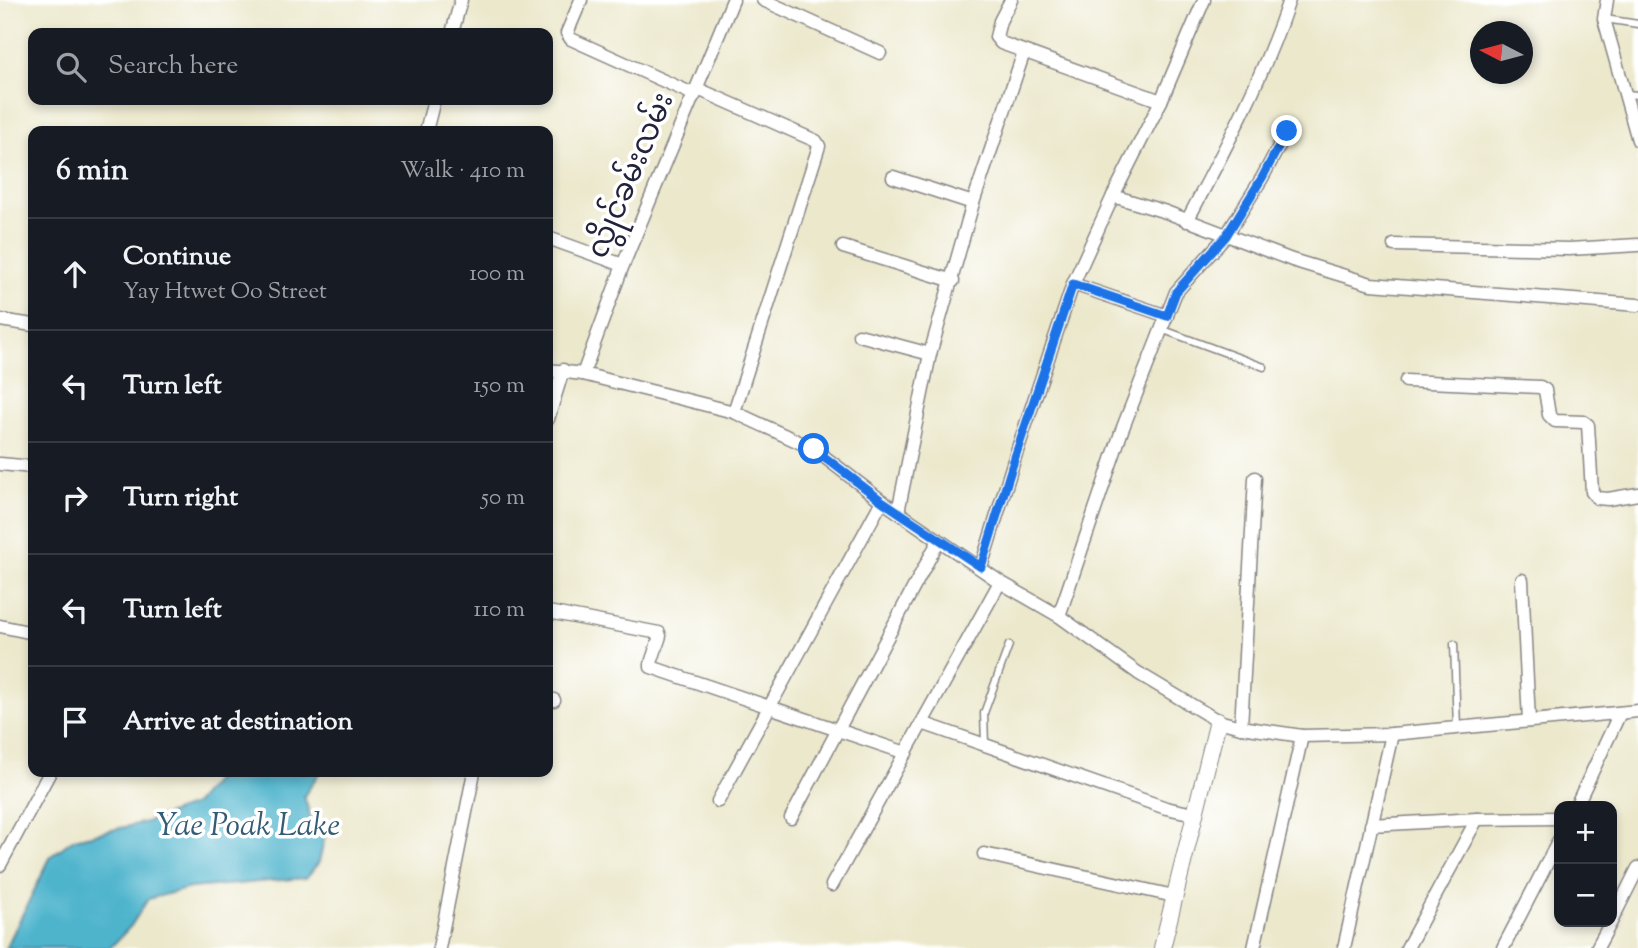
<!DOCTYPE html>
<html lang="en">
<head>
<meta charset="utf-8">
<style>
	:root { --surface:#171b24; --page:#242831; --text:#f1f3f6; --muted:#9ea1a6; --line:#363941 }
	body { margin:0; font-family:"Sorts Mill Goudy","Noto Sans Myanmar",serif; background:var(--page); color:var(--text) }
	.controls { position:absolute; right:21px; bottom:21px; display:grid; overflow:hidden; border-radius:14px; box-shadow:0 4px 10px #0003 }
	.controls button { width:63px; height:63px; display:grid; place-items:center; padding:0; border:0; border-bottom:2px solid var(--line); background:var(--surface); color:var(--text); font:35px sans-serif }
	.compass { position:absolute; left:1470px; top:21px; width:63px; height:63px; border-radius:50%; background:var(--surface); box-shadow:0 4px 10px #0003; rotate:276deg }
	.stop { position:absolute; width:21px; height:21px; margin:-16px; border:5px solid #1a73e8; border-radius:50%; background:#fff }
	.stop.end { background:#1a73e8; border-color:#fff; box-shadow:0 2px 7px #0008 }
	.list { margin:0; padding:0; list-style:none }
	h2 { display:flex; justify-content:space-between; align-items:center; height:91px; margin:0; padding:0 28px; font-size:30px }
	h2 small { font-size:23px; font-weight:400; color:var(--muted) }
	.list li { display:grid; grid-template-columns:46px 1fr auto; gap:21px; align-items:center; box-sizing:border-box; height:112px; padding:0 28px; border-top:2px solid var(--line) }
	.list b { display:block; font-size:26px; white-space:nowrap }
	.list p { margin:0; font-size:23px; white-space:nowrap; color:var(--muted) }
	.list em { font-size:23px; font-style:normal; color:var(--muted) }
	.icon { flex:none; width:38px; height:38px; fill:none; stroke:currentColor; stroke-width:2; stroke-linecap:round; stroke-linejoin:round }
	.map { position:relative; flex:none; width:1638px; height:948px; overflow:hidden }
	.search { position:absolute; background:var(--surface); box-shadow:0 4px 10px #0003; left:28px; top:28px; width:525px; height:77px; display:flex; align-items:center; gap:18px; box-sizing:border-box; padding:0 24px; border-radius:14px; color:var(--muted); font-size:26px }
	.panel { position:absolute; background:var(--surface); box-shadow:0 4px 10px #0003; left:28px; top:126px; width:525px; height:651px; border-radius:14px }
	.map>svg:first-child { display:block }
</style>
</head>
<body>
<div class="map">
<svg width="1638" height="948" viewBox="0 0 1638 948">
	<rect width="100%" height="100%" fill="#fff"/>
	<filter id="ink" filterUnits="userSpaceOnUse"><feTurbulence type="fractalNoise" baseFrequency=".0143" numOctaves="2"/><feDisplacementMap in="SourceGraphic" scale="14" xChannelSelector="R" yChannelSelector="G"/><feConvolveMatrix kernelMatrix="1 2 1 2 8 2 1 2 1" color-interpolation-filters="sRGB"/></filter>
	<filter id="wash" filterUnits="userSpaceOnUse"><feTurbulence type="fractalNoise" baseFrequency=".00686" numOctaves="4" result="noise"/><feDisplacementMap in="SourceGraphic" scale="28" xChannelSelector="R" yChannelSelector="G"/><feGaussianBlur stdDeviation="1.57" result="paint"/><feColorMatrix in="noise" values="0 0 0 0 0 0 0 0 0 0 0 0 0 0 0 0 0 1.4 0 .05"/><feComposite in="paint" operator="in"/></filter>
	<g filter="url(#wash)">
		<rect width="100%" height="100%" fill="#ece8cc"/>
		<polygon fill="#4eb4cc" stroke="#386b84" stroke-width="2" points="222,772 320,772 304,796 311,819 325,835 319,862 306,878 190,888 148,899 131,926 110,948 6,948 51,856 74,839 146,822 194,805"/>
	</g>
	<g filter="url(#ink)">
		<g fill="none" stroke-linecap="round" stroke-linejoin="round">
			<g stroke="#878584" stroke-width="9">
				<g id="service">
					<polyline points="1605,19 1638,24"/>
					<polyline points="1625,94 1638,95"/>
					<polyline points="1161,329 1264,367"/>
					<polyline points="1454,644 1457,728"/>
					<polyline points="985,744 984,713 1009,645"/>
				</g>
			</g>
			<g stroke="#878584" stroke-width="15">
				<g id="minor">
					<polyline points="581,0 567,33 571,39 695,95"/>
					<polyline points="763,0 880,53"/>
					<polyline points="1011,0 1000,21 996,37 1001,43 1161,101"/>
					<polyline points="1607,0 1604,19 1638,140"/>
					<polyline points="452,33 461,0"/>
					<polyline points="698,89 816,141 819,146 734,412"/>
					<polyline points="426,131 434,100"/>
					<polyline points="893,177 973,203"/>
					<polyline points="1113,196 1166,212 1292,260 1371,284 1638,305"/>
					<path d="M1187 221C1225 149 1263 78 1289 0"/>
					<polyline points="548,238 623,265"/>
					<polyline points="1394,245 1569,249 1638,245"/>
					<polyline points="843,247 953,281"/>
					<polyline points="1073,284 1167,316"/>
					<polyline points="0,320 33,325"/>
					<polyline points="859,335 930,354"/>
					<polyline points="548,370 583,374 734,412 814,449 882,501 1000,582 1059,616 1138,673 1218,721 1241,727 1302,736 1392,734 1638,711"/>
					<polyline points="583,374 623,265 733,0"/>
					<polyline points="1406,381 1540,387 1545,390 1549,415 1555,421 1584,422 1588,425 1592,492 1597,498 1608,499 1638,494"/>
					<polyline points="548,419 563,370"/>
					<polyline points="0,464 33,467"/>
					<polyline points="898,512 930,354 973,203 1024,52"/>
					<polyline points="981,567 1015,457 1073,284 1113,196 1161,101 1204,0"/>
					<polyline points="1522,580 1529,721"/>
					<polyline points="548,612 659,633 660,636 651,663 651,667 906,753"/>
					<polyline points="1059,616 1122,430 1176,292 1226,236 1262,178 1287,131"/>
					<polyline points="0,626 33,633"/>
					<polyline points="548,698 554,700"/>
					<polyline points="922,723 1166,808 1194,814"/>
					<polyline points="1241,727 1255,478"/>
					<polyline points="718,801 882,501"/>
					<polyline points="1576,806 1620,713"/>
					<polyline points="791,818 939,540"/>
					<polyline points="1371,825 1477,819 1559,818"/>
					<polyline points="984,854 1174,896"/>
					<polyline points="0,865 50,772"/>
					<polyline points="832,885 1000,582"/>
					<polyline points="1612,920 1638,868"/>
					<polyline points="439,948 474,772"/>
					<polyline points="1254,948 1302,736"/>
					<polyline points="1344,948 1392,734"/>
					<polyline points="1407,948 1477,819"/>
					<polyline points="1503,948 1559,840"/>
					<polyline points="1597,948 1611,922"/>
				</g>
			</g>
			<g stroke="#878584" stroke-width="18">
				<polyline id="tertiary" points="1162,948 1218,721"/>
			</g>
			<use href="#service" stroke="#fff" stroke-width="6"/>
			<use href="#minor" stroke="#fff" stroke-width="12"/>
			<use href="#tertiary" stroke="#fff" stroke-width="16"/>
		</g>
	</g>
	<g fill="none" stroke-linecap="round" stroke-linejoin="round" filter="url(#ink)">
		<polyline stroke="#1a73e8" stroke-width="9" points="814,449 882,501 981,567 1015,457 1073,284 1167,316 1176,292 1226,236 1262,178 1287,131"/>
	</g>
	<g text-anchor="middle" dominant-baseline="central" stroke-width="7" stroke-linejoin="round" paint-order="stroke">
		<g font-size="30" fill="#22223b" stroke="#fff">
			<text transform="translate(632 176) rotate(-67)">လွိုင်ခမ်းလမ်း</text>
		</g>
		<g font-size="32" font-style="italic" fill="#345c75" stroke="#fff">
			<text x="248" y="827">Yae Poak Lake</text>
		</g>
	</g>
</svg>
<div class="controls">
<button>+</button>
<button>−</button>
</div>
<svg class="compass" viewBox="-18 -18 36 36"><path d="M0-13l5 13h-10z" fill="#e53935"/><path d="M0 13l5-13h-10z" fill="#9ea1a6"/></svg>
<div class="stop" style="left:814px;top:449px"></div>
<div class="stop end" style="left:1287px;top:131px"></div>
<div class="search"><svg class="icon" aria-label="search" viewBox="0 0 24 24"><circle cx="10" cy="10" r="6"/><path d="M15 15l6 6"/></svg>Search here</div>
<section class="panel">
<h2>6 min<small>Walk · 410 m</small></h2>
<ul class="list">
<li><svg class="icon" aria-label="ahead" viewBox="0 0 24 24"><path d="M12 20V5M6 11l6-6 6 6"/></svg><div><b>Continue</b><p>Yay Htwet Oo Street</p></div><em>100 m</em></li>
<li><svg class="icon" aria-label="left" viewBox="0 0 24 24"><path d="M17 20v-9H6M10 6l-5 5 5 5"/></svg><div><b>Turn left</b></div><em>150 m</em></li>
<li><svg class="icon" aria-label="right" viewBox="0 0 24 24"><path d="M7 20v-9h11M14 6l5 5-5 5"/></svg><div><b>Turn right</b></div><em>50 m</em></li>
<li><svg class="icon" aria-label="left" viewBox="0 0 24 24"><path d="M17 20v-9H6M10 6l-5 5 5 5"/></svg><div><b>Turn left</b></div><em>110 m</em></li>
<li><svg class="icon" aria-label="arrive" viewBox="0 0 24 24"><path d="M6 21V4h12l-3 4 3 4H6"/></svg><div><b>Arrive at destination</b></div></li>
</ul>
</section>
</div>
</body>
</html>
